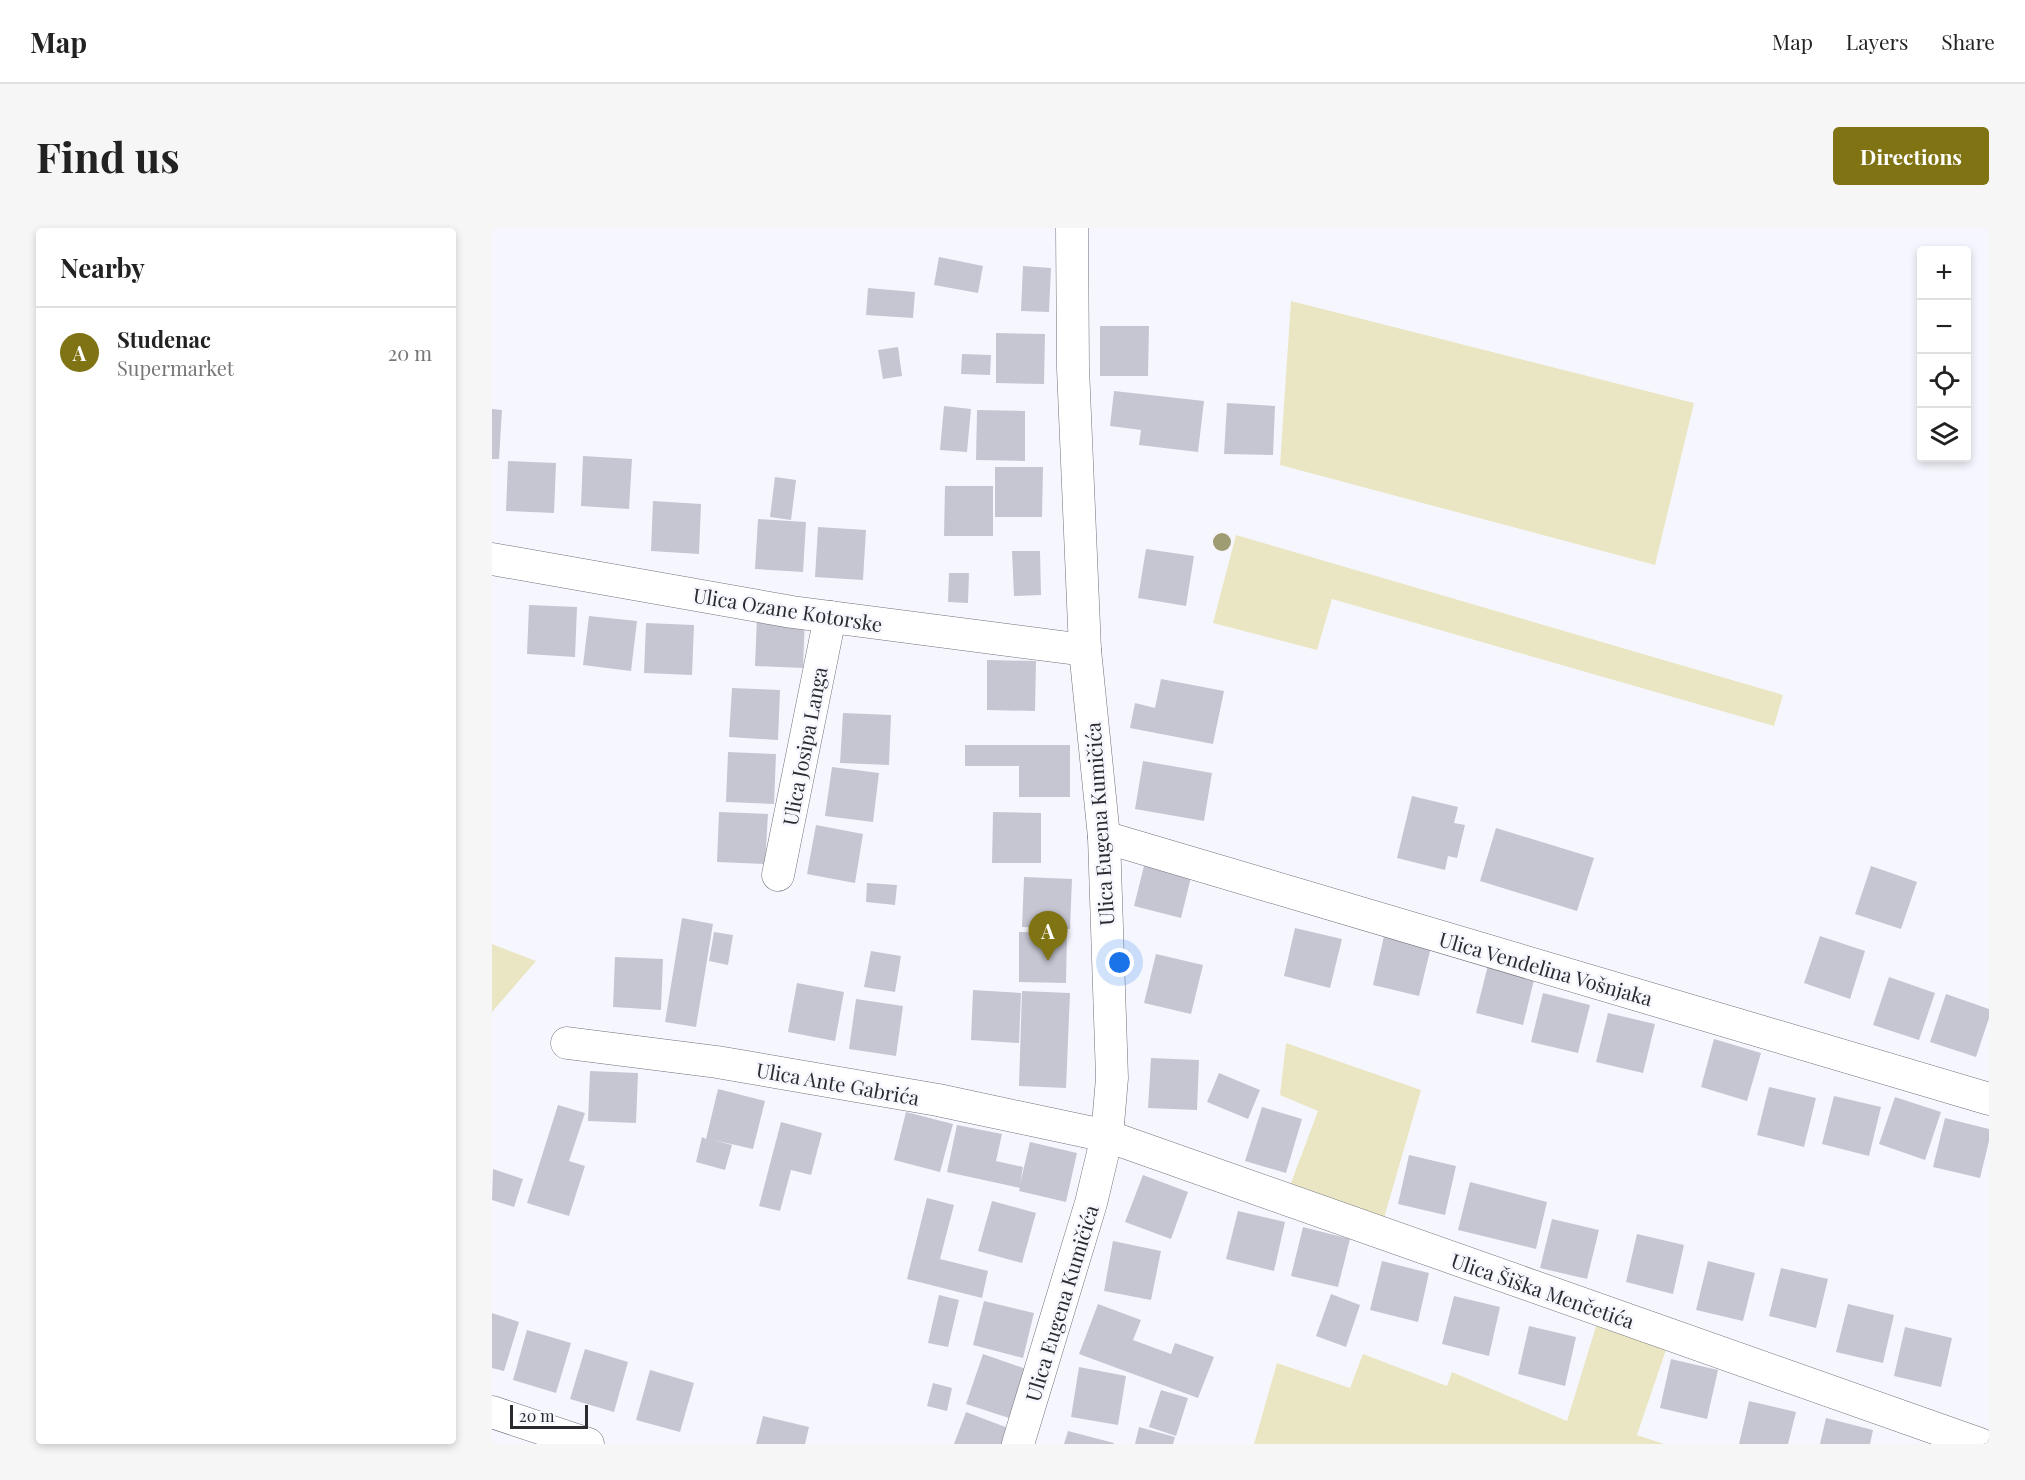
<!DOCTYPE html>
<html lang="en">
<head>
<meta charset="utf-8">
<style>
	:root { --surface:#fff; --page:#f6f6f6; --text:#222; --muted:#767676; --line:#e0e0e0; --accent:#7f7314 }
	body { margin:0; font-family:"Playfair Display",serif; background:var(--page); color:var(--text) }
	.controls { position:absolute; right:18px; top:18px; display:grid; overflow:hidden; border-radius:6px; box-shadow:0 3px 9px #0003 }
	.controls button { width:54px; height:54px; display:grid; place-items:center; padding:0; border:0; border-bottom:2px solid var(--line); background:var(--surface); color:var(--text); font:30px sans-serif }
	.scale { position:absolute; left:18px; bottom:15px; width:78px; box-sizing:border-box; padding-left:6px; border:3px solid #2a2a2f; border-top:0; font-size:16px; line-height:21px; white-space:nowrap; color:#2a2a2f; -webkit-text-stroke:4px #f6f7fe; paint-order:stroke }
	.you { position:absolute; left:628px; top:735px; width:21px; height:21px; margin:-15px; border:4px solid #fff; border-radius:50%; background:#1a73e8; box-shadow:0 0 0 9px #1a73e833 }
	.badge { display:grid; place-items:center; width:39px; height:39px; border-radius:50%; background:var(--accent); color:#fff; font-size:20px; font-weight:700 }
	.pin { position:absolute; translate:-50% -50px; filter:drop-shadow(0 2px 3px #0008) }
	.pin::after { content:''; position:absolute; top:32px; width:21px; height:18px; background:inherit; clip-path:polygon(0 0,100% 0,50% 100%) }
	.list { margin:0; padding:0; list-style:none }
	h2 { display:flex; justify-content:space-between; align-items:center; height:78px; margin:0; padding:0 24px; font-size:26px }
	h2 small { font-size:20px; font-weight:400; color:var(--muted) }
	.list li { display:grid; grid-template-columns:39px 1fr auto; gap:18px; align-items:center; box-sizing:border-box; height:90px; padding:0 24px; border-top:2px solid var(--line) }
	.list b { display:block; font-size:22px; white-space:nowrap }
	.list p { margin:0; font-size:20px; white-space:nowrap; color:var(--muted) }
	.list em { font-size:20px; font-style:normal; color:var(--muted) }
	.icon { flex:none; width:33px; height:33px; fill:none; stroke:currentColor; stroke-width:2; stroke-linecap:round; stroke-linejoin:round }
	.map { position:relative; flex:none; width:1497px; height:1216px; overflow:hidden; border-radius:6px }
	header { display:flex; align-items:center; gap:36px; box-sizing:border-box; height:84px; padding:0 30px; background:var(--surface); border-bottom:2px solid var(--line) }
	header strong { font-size:28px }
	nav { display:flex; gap:33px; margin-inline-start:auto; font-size:21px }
	.intro { display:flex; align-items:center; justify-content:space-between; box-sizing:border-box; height:144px; padding:0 36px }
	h1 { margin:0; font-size:42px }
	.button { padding:15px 27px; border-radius:6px; background:var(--accent); color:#fff; font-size:21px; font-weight:700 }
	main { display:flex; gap:36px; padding:0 36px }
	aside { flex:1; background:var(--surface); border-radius:6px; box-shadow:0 3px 9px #0003 }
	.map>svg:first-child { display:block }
</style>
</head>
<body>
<header>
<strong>Map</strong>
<nav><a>Map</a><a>Layers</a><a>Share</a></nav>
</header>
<div class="intro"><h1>Find us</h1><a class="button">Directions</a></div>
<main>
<aside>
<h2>Nearby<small></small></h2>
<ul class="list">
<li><span class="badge">A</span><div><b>Studenac</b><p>Supermarket</p></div><em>20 m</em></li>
</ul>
</aside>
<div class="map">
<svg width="1497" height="1216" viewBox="0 0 1497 1216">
	<rect width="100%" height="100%" fill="#f6f7fe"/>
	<g fill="#eae6c3">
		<polygon points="799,73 1202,175 1163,337 788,237"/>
		<polygon points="744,307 1291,467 1282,498 840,371 825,422 721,395"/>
		<polygon points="0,716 44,733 0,784"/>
		<polygon points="794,815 929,862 888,1004 793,971 826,883 788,867"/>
		<polygon points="1109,1082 1179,1107 1145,1207 1172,1216 762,1216 785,1135 858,1160 871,1126 955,1158 960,1144 1075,1193"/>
	</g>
	<g fill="#c5c6d2">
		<polygon points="447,29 491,38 486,65 442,57"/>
		<polygon points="531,38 559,40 557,84 529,83"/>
		<polygon points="376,60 423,64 421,90 374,87"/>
		<polygon points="608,98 657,98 656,148 608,148"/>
		<polygon points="504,105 553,106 552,156 504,155"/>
		<polygon points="406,119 410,148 391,151 386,122"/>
		<polygon points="470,126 499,127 498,147 469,146"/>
		<polygon points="622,163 712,173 706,224 647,217 649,202 618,198"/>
		<polygon points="735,175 783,178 781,227 732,226"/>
		<polygon points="452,178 479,181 475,224 448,222"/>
		<polygon points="0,181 10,182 7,231 0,231"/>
		<polygon points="485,182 533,183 533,233 484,232"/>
		<polygon points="91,228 140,231 137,281 89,278"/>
		<polygon points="16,233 64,235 62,285 14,283"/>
		<polygon points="503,239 551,239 550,289 503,289"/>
		<polygon points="283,249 304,252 299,292 278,289"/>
		<polygon points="453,258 501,258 501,308 452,308"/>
		<polygon points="161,273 209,276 207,326 159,323"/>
		<polygon points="266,291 314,294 311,344 263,341"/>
		<polygon points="326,299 374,302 371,352 323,349"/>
		<polygon points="654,321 702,328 694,378 646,370"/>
		<polygon points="520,323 548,323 549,367 522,368"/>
		<polygon points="457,345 477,345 476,375 456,374"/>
		<polygon points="37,377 85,379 83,429 35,426"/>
		<polygon points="97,388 145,393 139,443 91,437"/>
		<polygon points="265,388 313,390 311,440 263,438"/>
		<polygon points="154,395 202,397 200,447 152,445"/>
		<polygon points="495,432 544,433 543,483 495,482"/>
		<polygon points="669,451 732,463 721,516 638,500 643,475 663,480"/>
		<polygon points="240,460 288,462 286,512 237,509"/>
		<polygon points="351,485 399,487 397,537 348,535"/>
		<polygon points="473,517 578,517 578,569 527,569 527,538 473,538"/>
		<polygon points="236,524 284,526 282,576 234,574"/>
		<polygon points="651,533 720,545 712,593 643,581"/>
		<polygon points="340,539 387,545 381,594 333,588"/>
		<polygon points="920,568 966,579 962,595 973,597 965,630 956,628 953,642 905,630"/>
		<polygon points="227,584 276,586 273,636 225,634"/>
		<polygon points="501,584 549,585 549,635 500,635"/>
		<polygon points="324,597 371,606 363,655 315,646"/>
		<polygon points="1004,600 1102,630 1085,683 988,653"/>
		<polygon points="654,630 701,641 689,690 642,678"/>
		<polygon points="1379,638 1425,654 1409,701 1363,686"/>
		<polygon points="532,649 580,651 578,701 530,699"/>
		<polygon points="375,655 405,657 403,677 374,674"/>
		<polygon points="190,690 221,696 204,799 173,794"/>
		<polygon points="803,700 850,711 838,760 792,748"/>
		<polygon points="222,704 241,707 236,737 217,733"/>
		<polygon points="527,704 575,705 574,755 527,754"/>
		<polygon points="892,708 939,719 927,768 881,757"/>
		<polygon points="1328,708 1373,723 1358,771 1312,755"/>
		<polygon points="379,723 409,728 403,764 372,759"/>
		<polygon points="664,726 711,737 699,786 652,775"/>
		<polygon points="123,729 171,731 169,782 121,779"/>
		<polygon points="996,737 1043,748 1031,797 984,785"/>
		<polygon points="1397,749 1443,765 1427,812 1381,797"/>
		<polygon points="305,755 352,764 343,813 296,804"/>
		<polygon points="481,762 529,765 527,815 479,812"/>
		<polygon points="530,763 578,765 574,860 527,858"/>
		<polygon points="1051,765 1098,777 1086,825 1039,814"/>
		<polygon points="1454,766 1497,781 1497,790 1484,829 1438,814"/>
		<polygon points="364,771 411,778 404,828 357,821"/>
		<polygon points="1116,785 1163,796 1151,845 1104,834"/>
		<polygon points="1222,811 1269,825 1255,873 1209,859"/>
		<polygon points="659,830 707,832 705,882 656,880"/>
		<polygon points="98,843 146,845 144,895 96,893"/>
		<polygon points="727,845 768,862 756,891 715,874"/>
		<polygon points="1277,859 1324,870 1312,919 1265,907"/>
		<polygon points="226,861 273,873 261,921 221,912 240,917 233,942 204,934 210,909 214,911"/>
		<polygon points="1342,868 1389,879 1377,928 1330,916"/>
		<polygon points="1403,869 1449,884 1433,932 1387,916"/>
		<polygon points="66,877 93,885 77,933 93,938 77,988 35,975"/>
		<polygon points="770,879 810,891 794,945 753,933"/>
		<polygon points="414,884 461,896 448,944 402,932"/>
		<polygon points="1453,890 1497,901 1497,913 1488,950 1441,939"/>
		<polygon points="289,894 330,905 319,947 299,942 288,983 267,978"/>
		<polygon points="465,897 510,906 504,933 531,939 528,956 538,914 585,925 574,974 527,963 528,960 455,944"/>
		<polygon points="917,927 964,938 953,987 906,976"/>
		<polygon points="1,941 31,951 22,979 0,972"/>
		<polygon points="651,947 696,964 679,1011 633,994"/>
		<polygon points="978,954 1055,974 1044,1021 966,1002"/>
		<polygon points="435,970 462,977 448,1031 496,1043 490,1070 415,1051"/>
		<polygon points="500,973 544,985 530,1035 486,1023"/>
		<polygon points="746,983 793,994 782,1043 734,1031"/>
		<polygon points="1060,991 1107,1002 1095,1051 1048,1040"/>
		<polygon points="811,999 858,1011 846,1059 799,1048"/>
		<polygon points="1145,1006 1192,1017 1181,1066 1134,1054"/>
		<polygon points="621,1013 669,1023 659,1072 612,1063"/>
		<polygon points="890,1033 937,1045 926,1094 878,1082"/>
		<polygon points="1216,1033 1263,1045 1251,1093 1204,1082"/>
		<polygon points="1289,1040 1336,1051 1324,1100 1277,1088"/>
		<polygon points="839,1066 868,1077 854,1119 824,1108"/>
		<polygon points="447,1067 467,1072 456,1119 436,1115"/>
		<polygon points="962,1068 1008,1079 997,1128 950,1116"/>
		<polygon points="492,1073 542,1085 531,1130 481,1117"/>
		<polygon points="606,1076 649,1092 641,1112 679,1126 683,1115 722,1129 706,1170 587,1126"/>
		<polygon points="1356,1076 1402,1087 1391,1135 1344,1124"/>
		<polygon points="0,1085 27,1094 12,1143 0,1140"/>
		<polygon points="1037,1098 1084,1109 1073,1158 1026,1146"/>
		<polygon points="1413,1099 1460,1110 1449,1159 1402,1148"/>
		<polygon points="35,1102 79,1115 64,1165 21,1152"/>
		<polygon points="93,1121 136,1134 122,1184 78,1171"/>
		<polygon points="491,1126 534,1141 517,1190 474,1176"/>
		<polygon points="1179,1131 1226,1142 1215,1191 1168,1180"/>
		<polygon points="587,1139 634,1148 626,1197 579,1189"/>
		<polygon points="158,1142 202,1155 188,1204 144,1192"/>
		<polygon points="441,1155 460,1160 455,1183 435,1178"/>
		<polygon points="669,1162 696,1170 684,1208 657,1199"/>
		<polygon points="1257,1173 1304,1184 1296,1216 1247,1216"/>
		<polygon points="474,1184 516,1200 510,1216 462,1216"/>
		<polygon points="271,1188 317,1199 313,1216 264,1216"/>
		<polygon points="1334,1190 1381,1202 1378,1216 1328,1216"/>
		<polygon points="647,1199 683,1209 681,1216 643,1216"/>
		<polygon points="576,1203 622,1215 621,1216 572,1216"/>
	</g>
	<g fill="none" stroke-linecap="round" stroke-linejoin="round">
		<g stroke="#70717b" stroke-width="33">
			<g id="minor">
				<polyline points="0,331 300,384 593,422"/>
				<polyline points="612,609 1497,871"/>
				<polyline points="286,647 338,389"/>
				<polyline points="75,815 225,834 446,872 615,908 1488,1216"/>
				<polyline points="0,1184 96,1216"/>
				<polyline points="526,1216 599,975 615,908 620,850 612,609 593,422 581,140 580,0"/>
			</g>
		</g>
		<use href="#minor" stroke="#fff" stroke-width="32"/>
	</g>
	<circle fill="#9f9b72" cx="730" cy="314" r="9"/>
	<g text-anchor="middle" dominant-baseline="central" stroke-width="5" stroke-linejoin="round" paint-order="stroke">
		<g font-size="20" fill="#2a2a2f" stroke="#f6f7fe">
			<text transform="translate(296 381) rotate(9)">Ulica Ozane Kotorske</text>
			<text transform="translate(312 518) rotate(-79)">Ulica Josipa Langa</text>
			<text transform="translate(607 596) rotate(-94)">Ulica Eugena Kumičića</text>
			<text transform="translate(1054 740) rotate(16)">Ulica Vendelina Vošnjaka</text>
			<text transform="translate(346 855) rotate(10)">Ulica Ante Gabrića</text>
			<text transform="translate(1051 1062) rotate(19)">Ulica Šiška Menčetića</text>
			<text transform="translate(569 1075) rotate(-73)">Ulica Eugena Kumičića</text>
		</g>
	</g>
</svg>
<div class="controls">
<button>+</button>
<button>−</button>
<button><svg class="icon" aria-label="locate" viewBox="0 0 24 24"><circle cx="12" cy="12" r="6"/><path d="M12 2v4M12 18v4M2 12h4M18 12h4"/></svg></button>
<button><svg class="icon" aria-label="layers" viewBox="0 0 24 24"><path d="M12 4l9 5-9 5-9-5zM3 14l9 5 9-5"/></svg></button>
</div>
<div class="scale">20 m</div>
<div class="you"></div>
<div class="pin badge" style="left:556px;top:733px">A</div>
</div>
</main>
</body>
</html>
